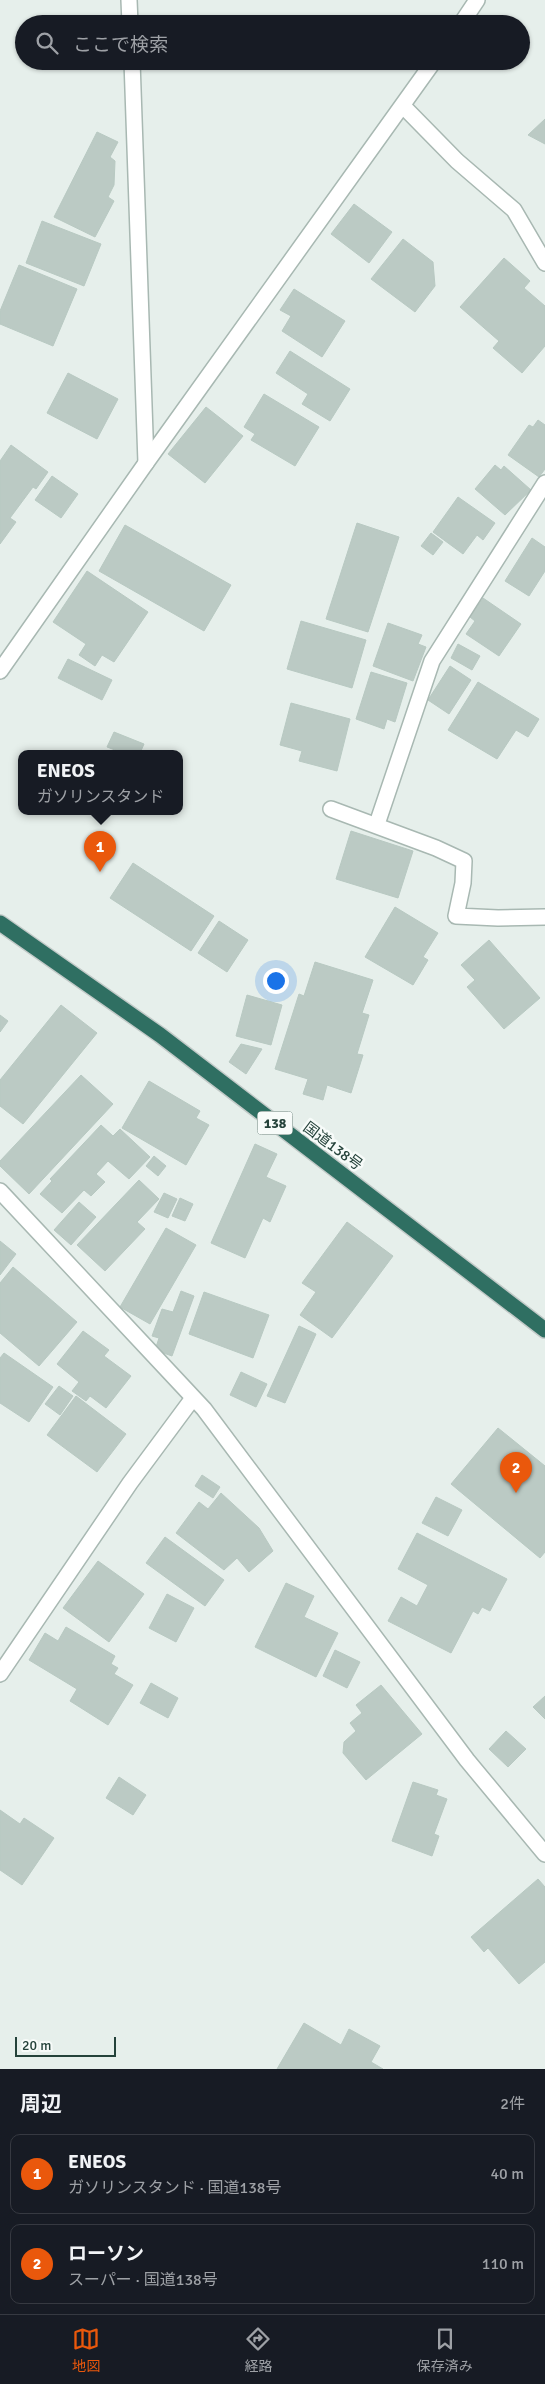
<!DOCTYPE html>
<html lang="ja">
<head>
<meta charset="utf-8">
<style>
	:root { --surface:#171b24; --page:#242831; --text:#f1f3f6; --muted:#9ea1a6; --line:#363941; --accent:#ea580c }
	body { margin:0; font-family:Signika,"Noto Sans JP",sans-serif; background:var(--page); color:var(--text) }
	.scale { position:absolute; left:15px; bottom:12px; width:101px; box-sizing:border-box; padding-left:5px; border:2px solid #24423a; border-top:0; font-size:14px; line-height:18px; white-space:nowrap; color:#24423a; -webkit-text-stroke:4px #f7fbf9; paint-order:stroke }
	.you { position:absolute; left:275px; top:980px; width:18px; height:18px; margin:-12px; border:4px solid #fff; border-radius:50%; background:#1a73e8; box-shadow:0 0 0 8px #1a73e833 }
	.badge { display:grid; place-items:center; width:32px; height:32px; border-radius:50%; background:var(--accent); color:#fff; font-size:16px; font-weight:700 }
	.pin { position:absolute; translate:-50% -41px; filter:drop-shadow(0 1px 2px #0008) }
	.pin::after { content:''; position:absolute; top:26px; width:18px; height:15px; background:inherit; clip-path:polygon(0 0,100% 0,50% 100%) }
	.popup { position:absolute; left:18px; top:750px; width:165px; height:65px; box-sizing:border-box; display:grid; place-content:center; border-radius:10px; background:var(--surface); filter:drop-shadow(0 1px 4px #0005); font-size:16px; white-space:nowrap; color:var(--muted) }
	.popup b { font-size:19px; color:var(--text) }
	.popup::after { content:''; position:absolute; left:50%; top:100%; margin-left:-10px; border:10px solid transparent; border-top-color:var(--surface) }
	.list { margin:0; padding:0; list-style:none }
	h2 { display:flex; justify-content:space-between; align-items:center; height:65px; margin:0; padding:0 20px; font-size:21px }
	h2 small { font-size:16px; font-weight:400; color:var(--muted) }
	.list li { display:grid; grid-template-columns:32px 1fr auto; gap:15px; align-items:center; box-sizing:border-box; height:80px; margin:0 10px 10px; padding:0 10px; border:1px solid var(--line); border-radius:10px }
	.list b { display:block; font-size:19px; white-space:nowrap }
	.list p { margin:0; font-size:16px; white-space:nowrap; color:var(--muted) }
	.list em { font-size:16px; font-style:normal; color:var(--muted) }
	.icon { flex:none; width:28px; height:28px; fill:none; stroke:currentColor; stroke-width:2; stroke-linecap:round; stroke-linejoin:round }
	.map { position:relative; flex:none; width:545px; height:2069px; overflow:hidden }
	.search { position:absolute; background:var(--surface); box-shadow:0 1px 4px #0004; left:15px; right:15px; top:15px; height:55px; display:flex; align-items:center; gap:12px; box-sizing:border-box; padding:0 18px; border-radius:28px; color:var(--muted); font-size:19px }
	.sheet { height:245px; background:var(--surface) }
	nav { display:flex; justify-content:space-around; align-items:center; box-sizing:border-box; height:70px; border-top:1px solid var(--line); background:var(--surface); font-size:14px; color:var(--muted) }
	nav a { display:grid; justify-items:center; gap:2px }
	nav .on { color:var(--accent) }
	.map>svg:first-child { display:block }
</style>
</head>
<body>
<div class="map">
<svg width="545" height="2069" viewBox="0 0 545 2069">
	<rect width="100%" height="100%" fill="#e6efeb"/>
	<g fill="#bbcac4" stroke="#b8c9c2">
		<polygon points="545,119 545,144 528,135"/>
		<polygon points="97,132 118,142 110,157 115,161 114,185 108,197 114,201 95,237 54,217"/>
		<polygon points="354,204 392,232 369,263 331,234"/>
		<polygon points="42,221 101,244 84,286 26,263"/>
		<polygon points="403,239 433,262 435,286 415,312 371,279"/>
		<polygon points="504,258 530,281 524,288 545,306 545,346 522,373 493,348 499,341 460,307"/>
		<polygon points="19,265 77,289 53,346 0,324 0,311"/>
		<polygon points="294,289 345,321 322,357 282,331 291,316 280,310"/>
		<polygon points="290,351 350,389 330,421 302,404 308,394 276,373"/>
		<polygon points="68,373 118,399 97,439 47,413"/>
		<polygon points="264,394 319,427 295,466 251,440 255,434 244,427"/>
		<polygon points="206,407 243,436 205,483 168,454"/>
		<polygon points="538,420 545,425 545,469 539,477 508,455 529,425 533,427"/>
		<polygon points="11,445 48,472 36,489 33,487 10,518 16,522 0,544 0,461"/>
		<polygon points="495,465 501,470 504,466 531,490 505,515 475,489"/>
		<polygon points="52,476 78,494 61,518 35,500"/>
		<polygon points="458,497 495,523 483,540 477,535 463,554 433,532"/>
		<polygon points="357,523 399,537 368,632 326,619"/>
		<polygon points="125,525 231,585 204,631 99,571"/>
		<polygon points="431,533 443,542 433,555 421,546"/>
		<polygon points="532,538 545,547 545,571 529,596 505,581"/>
		<polygon points="87,571 148,612 114,662 102,655 95,666 79,655 86,644 53,622"/>
		<polygon points="483,598 521,624 499,656 466,634 475,621 470,617"/>
		<polygon points="301,621 366,640 352,688 287,669"/>
		<polygon points="388,623 422,635 418,644 426,647 413,681 373,666"/>
		<polygon points="458,644 480,656 472,670 451,658"/>
		<polygon points="68,659 112,680 102,700 58,678"/>
		<polygon points="450,666 471,680 449,714 428,700"/>
		<polygon points="371,672 407,683 395,722 387,719 384,729 356,719"/>
		<polygon points="478,682 539,719 528,737 516,730 497,759 448,730"/>
		<polygon points="291,703 350,719 337,771 299,761 302,751 280,745"/>
		<polygon points="114,732 144,744 140,753 123,753 107,747"/>
		<polygon points="351,831 413,851 398,898 336,879"/>
		<polygon points="133,863 214,916 191,951 110,898"/>
		<polygon points="395,907 438,933 423,957 428,960 413,985 365,957"/>
		<polygon points="219,921 248,940 227,972 198,953"/>
		<polygon points="489,940 540,998 504,1029 467,987 475,980 461,965"/>
		<polygon points="315,962 373,980 362,1013 369,1015 357,1054 363,1055 351,1093 327,1085 323,1100 303,1094 308,1079 275,1069 299,994 304,996"/>
		<polygon points="247,995 282,1005 271,1045 236,1036"/>
		<polygon points="61,1005 97,1033 23,1124 0,1106 0,1080"/>
		<polygon points="0,1015 8,1021 0,1032"/>
		<polygon points="241,1044 262,1049 246,1074 229,1062"/>
		<polygon points="81,1075 113,1104 29,1194 0,1166 0,1161"/>
		<polygon points="149,1081 200,1111 196,1118 209,1125 186,1165 122,1128"/>
		<polygon points="101,1125 113,1136 120,1129 150,1157 129,1179 108,1161 96,1174 105,1182 91,1196 84,1190 62,1213 40,1194 52,1181 50,1179"/>
		<polygon points="255,1144 277,1154 266,1177 286,1186 270,1222 263,1218 245,1258 211,1243"/>
		<polygon points="154,1156 166,1166 158,1176 146,1166"/>
		<polygon points="139,1180 159,1199 137,1222 145,1229 105,1271 77,1245"/>
		<polygon points="164,1193 177,1199 168,1218 154,1212"/>
		<polygon points="180,1198 193,1204 185,1221 172,1216"/>
		<polygon points="79,1202 96,1217 71,1245 54,1230"/>
		<polygon points="347,1222 393,1256 332,1338 300,1315 316,1292 302,1283"/>
		<polygon points="166,1228 196,1245 150,1324 120,1307"/>
		<polygon points="0,1241 16,1254 0,1275"/>
		<polygon points="13,1267 77,1322 39,1366 0,1333 0,1283"/>
		<polygon points="181,1291 194,1296 172,1356 155,1350 159,1338 152,1336 162,1309 173,1312"/>
		<polygon points="204,1292 269,1315 253,1358 189,1334"/>
		<polygon points="299,1326 316,1334 285,1403 267,1396"/>
		<polygon points="83,1331 109,1350 104,1356 131,1376 106,1408 90,1396 86,1401 72,1391 79,1382 57,1364"/>
		<polygon points="4,1353 53,1387 29,1422 0,1403 0,1358"/>
		<polygon points="241,1372 267,1384 256,1407 230,1395"/>
		<polygon points="59,1386 73,1396 60,1415 45,1404"/>
		<polygon points="76,1396 126,1434 97,1472 47,1435"/>
		<polygon points="498,1428 545,1466 545,1552 540,1558 451,1484"/>
		<polygon points="202,1475 220,1487 213,1498 195,1486"/>
		<polygon points="221,1493 259,1528 273,1551 249,1572 237,1558 224,1570 176,1533 199,1502 208,1509"/>
		<polygon points="436,1497 462,1510 448,1536 422,1523"/>
		<polygon points="417,1533 507,1579 490,1611 482,1607 478,1614 473,1611 451,1653 388,1621 401,1597 417,1606 428,1585 398,1569"/>
		<polygon points="165,1537 224,1580 205,1606 146,1563"/>
		<polygon points="98,1561 144,1594 109,1642 63,1608"/>
		<polygon points="286,1583 314,1596 304,1617 338,1633 316,1677 255,1647"/>
		<polygon points="167,1594 194,1608 176,1642 149,1628"/>
		<polygon points="66,1627 115,1656 111,1664 118,1668 114,1674 133,1685 108,1725 70,1701 77,1689 29,1660 45,1633 58,1641"/>
		<polygon points="335,1650 360,1662 347,1688 323,1676"/>
		<polygon points="151,1683 178,1698 168,1718 140,1703"/>
		<polygon points="381,1685 422,1734 366,1780 343,1753 344,1742 356,1731 350,1723 362,1713 356,1705"/>
		<polygon points="545,1696 545,1719 533,1707"/>
		<polygon points="506,1731 526,1749 508,1767 489,1749"/>
		<polygon points="119,1777 146,1795 133,1815 106,1798"/>
		<polygon points="413,1782 438,1790 436,1795 447,1799 434,1834 439,1836 432,1856 392,1841"/>
		<polygon points="0,1810 20,1824 24,1818 54,1838 22,1885 0,1870"/>
		<polygon points="538,1879 545,1887 545,1962 519,1984 488,1948 484,1952 471,1937"/>
		<polygon points="304,2023 341,2045 349,2029 380,2046 371,2062 383,2069 277,2069"/>
	</g>
	<g fill="none" stroke-linecap="round" stroke-linejoin="round">
		<g stroke="#a8b8b2" stroke-width="18">
			<g id="street">
				<polyline points="129,0 130,24"/>
				<polyline points="461,24 477,0"/>
				<polyline points="132,61 146,463"/>
				<polyline points="403,106 457,161 514,210 545,263"/>
				<polyline points="0,671 146,463 434,61"/>
				<polyline points="331,809 436,848 464,861 463,883 456,916 498,918 545,917"/>
				<polyline points="377,824 432,661 545,483"/>
				<polyline points="0,1191 204,1409 467,1760 545,1854"/>
				<polyline points="0,1674 130,1483 193,1398"/>
			</g>
		</g>
		<g stroke="#c2cac8" stroke-width="18">
			<polyline id="highway" points="0,923 160,1035 545,1330"/>
		</g>
		<use href="#street" stroke="#fff" stroke-width="15"/>
		<use href="#highway" stroke="#2f6f62" stroke-width="15"/>
	</g>
	<g text-anchor="middle" dominant-baseline="central" stroke-width="5" stroke-linejoin="round" paint-order="stroke">
		<rect fill="#f7fbf9" stroke="#637a73" stroke-width="1" x="257.5" y="1111.5" width="35" height="23" rx="4"/>
		<g font-size="14" font-weight="bold" fill="#24423a">
			<text x="275" y="1123">138</text>
		</g>
		<g font-size="15" fill="#24423a" stroke="#f7fbf9">
			<text transform="translate(333 1146) rotate(37)">国道138号</text>
		</g>
	</g>
</svg>
<div class="scale">20 m</div>
<div class="you"></div>
<div class="pin badge" style="left:100px;top:872px">1</div>
<div class="popup"><b>ENEOS</b>ガソリンスタンド</div>
<div class="pin badge" style="left:516px;top:1493px">2</div>
<div class="search"><svg class="icon" aria-label="search" viewBox="0 0 24 24"><circle cx="10" cy="10" r="6"/><path d="M15 15l6 6"/></svg>ここで検索</div>
</div>
<section class="sheet">
<h2>周辺<small>2件</small></h2>
<ul class="list">
<li><span class="badge">1</span><div><b>ENEOS</b><p>ガソリンスタンド · 国道138号</p></div><em>40 m</em></li>
<li><span class="badge">2</span><div><b>ローソン</b><p>スーパー · 国道138号</p></div><em>110 m</em></li>
</ul>
</section>
<nav>
<a class="on"><svg class="icon" aria-label="map" viewBox="0 0 24 24"><path d="M3 6l6-2 6 2 6-2v14l-6 2-6-2-6 2zM9 4v14M15 6v14"/></svg>地図</a>
<a><svg class="icon" aria-label="directions" viewBox="0 0 24 24"><path d="M12 3l9 9-9 9-9-9zM9 14v-3h6M13 9l2 2-2 2"/></svg>経路</a>
<a><svg class="icon" aria-label="saved" viewBox="0 0 24 24"><path d="M7 4h10v16l-5-4-5 4z"/></svg>保存済み</a>
</nav>
</body>
</html>
